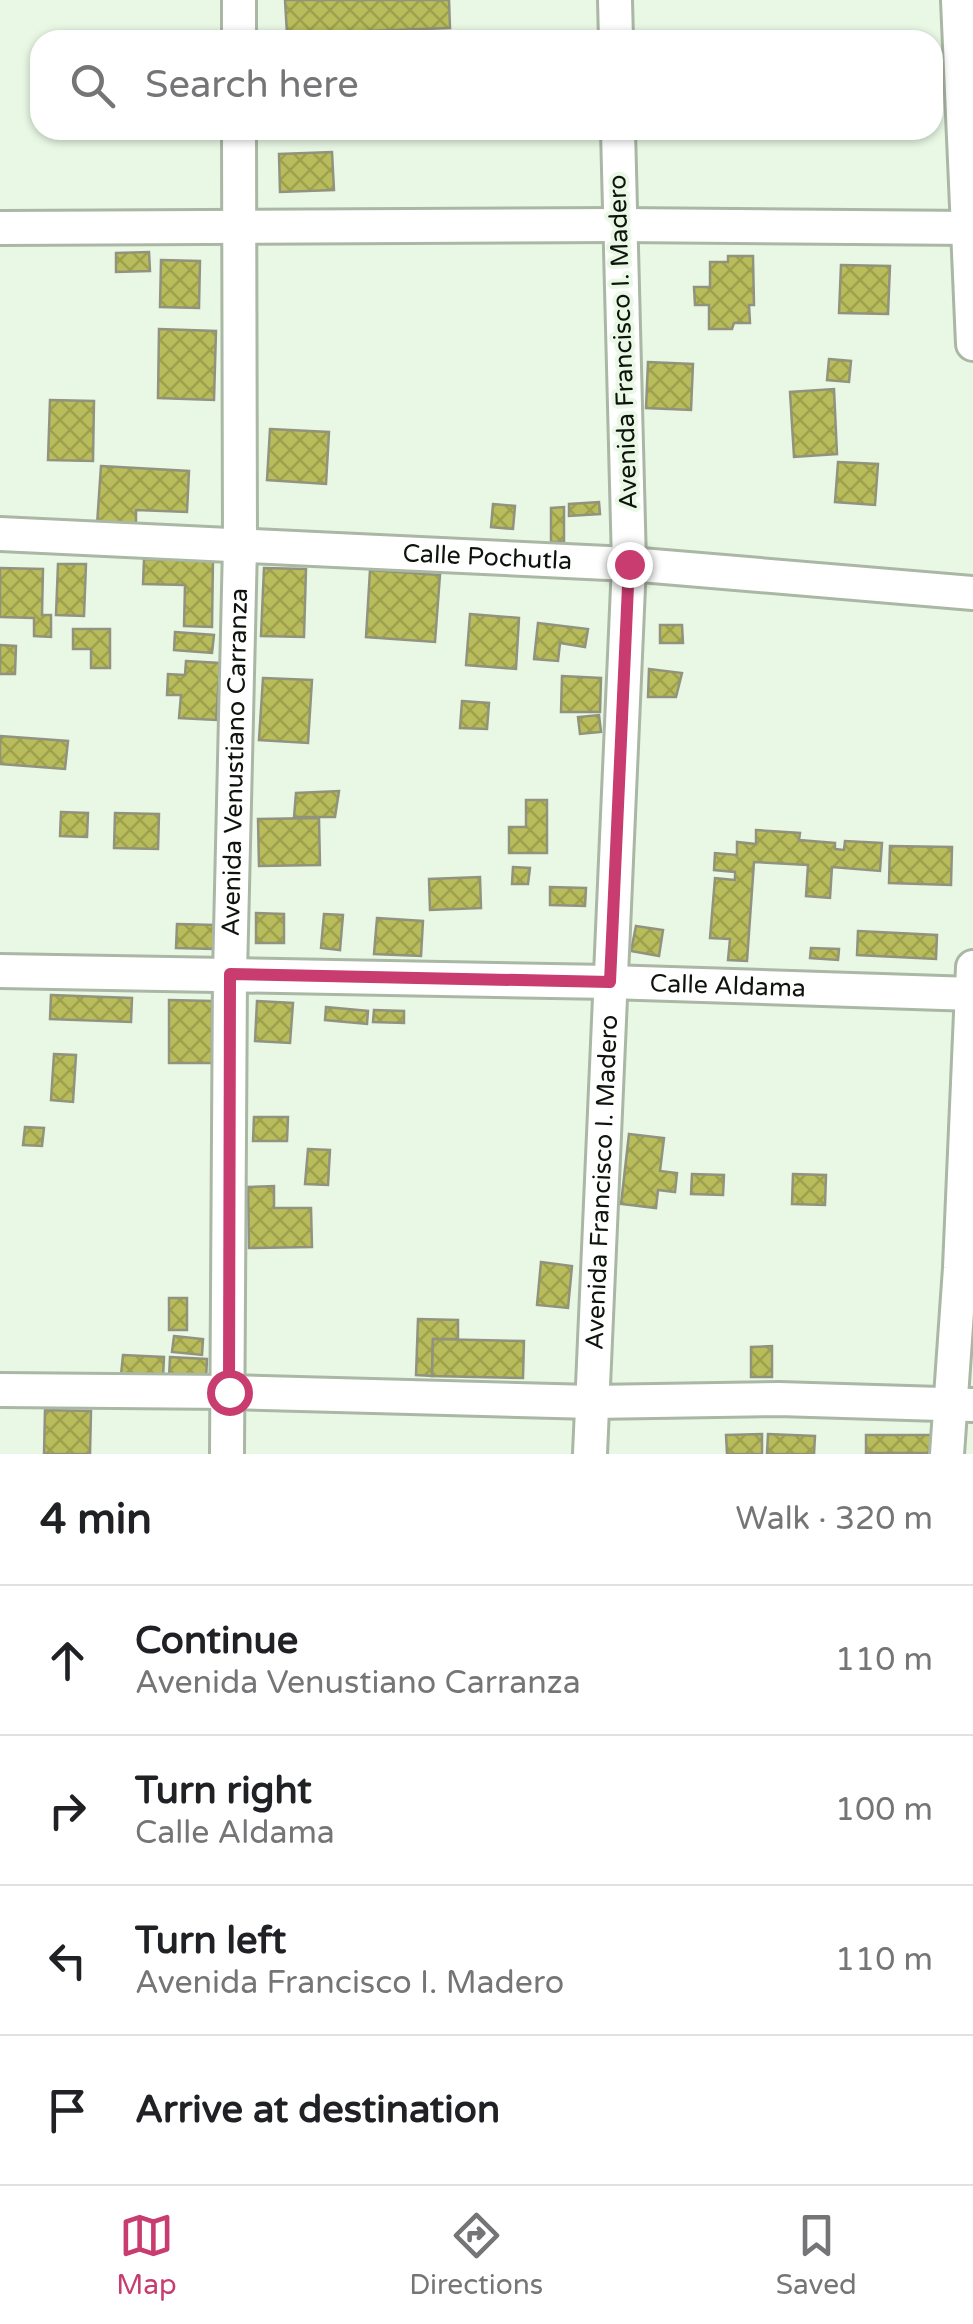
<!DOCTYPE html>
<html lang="en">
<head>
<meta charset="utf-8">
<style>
	:root { --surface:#fff; --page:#f2f2f2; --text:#202124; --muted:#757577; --line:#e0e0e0; --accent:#c83c6f }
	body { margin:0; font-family:"Varela Round",sans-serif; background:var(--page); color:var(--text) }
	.stop { position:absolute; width:30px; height:30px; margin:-22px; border:8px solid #c83c6f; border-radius:50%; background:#fff }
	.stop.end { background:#c83c6f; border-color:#fff; box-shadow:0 2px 10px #0008 }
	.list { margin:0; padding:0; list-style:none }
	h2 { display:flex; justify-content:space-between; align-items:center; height:130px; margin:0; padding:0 40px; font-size:42px }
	h2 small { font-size:32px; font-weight:400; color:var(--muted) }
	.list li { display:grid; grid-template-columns:65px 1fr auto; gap:30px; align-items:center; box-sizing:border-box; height:150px; padding:0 40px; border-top:2px solid var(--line) }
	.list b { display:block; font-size:38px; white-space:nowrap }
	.list p { margin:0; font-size:32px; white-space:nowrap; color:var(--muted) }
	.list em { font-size:32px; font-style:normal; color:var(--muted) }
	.icon { flex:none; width:55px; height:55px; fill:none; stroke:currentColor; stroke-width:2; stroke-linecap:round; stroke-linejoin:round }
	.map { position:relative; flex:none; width:973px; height:1454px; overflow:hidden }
	.search { position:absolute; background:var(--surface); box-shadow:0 2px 8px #0004; left:30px; right:30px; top:30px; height:110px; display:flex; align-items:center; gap:25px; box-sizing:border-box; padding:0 35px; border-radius:30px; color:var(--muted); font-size:38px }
	.sheet { height:730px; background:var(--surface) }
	nav { display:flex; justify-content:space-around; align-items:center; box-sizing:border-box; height:140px; border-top:2px solid var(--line); background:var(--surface); font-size:28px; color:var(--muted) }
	nav a { display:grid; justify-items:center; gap:5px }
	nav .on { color:var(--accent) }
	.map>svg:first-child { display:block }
</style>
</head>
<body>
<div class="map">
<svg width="973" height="1454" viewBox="0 0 973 1454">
	<defs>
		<pattern id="building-cross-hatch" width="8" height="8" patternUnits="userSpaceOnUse" patternTransform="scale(2.5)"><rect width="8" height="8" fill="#b8bc5b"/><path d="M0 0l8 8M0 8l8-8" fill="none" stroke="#9da14e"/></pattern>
	</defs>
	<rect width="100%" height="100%" fill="#e8f8e4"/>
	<g fill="url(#building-cross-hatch)" stroke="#92937e" stroke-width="2.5">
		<polygon points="285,0 449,0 450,28 287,34"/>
		<polygon points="332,152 334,190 280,192 279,154"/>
		<polygon points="149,252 150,271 116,272 116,253"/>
		<polygon points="728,256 753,256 754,305 749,305 750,323 734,323 732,329 709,329 709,305 695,305 694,287 710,287 710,262 728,262"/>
		<polygon points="161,260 200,261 199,308 160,307"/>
		<polygon points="841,265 890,266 888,314 839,313"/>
		<polygon points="159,329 216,331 214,400 158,398"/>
		<polygon points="829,359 851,361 849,382 827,380"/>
		<polygon points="648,362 693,364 691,410 646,408"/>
		<polygon points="834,389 837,454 794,457 790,392"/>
		<polygon points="50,400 94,401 93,461 48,460"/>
		<polygon points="270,429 329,432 326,484 267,480"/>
		<polygon points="838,462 878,464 875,505 835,502"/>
		<polygon points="101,466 189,471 187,512 136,510 136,527 97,525"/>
		<polygon points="599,502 600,514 569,516 569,504"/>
		<polygon points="493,504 515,506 513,529 491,527"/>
		<polygon points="564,507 564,542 551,542 551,508"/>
		<polygon points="144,559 213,560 212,627 184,626 185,585 143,584"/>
		<polygon points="58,564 86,564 84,616 56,615"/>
		<polygon points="0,568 43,569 42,615 51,615 51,637 34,636 34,618 0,617"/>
		<polygon points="264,568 306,569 304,637 261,636"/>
		<polygon points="370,570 440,575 435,642 366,637"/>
		<polygon points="470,614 519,618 516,669 466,665"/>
		<polygon points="538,623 588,629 585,647 560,643 558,661 534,659"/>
		<polygon points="660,625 682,625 683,643 660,643"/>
		<polygon points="73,629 110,629 110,668 91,668 91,649 73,649"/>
		<polygon points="175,632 214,635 212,653 174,650"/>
		<polygon points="0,645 16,646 15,674 0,674"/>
		<polygon points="186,661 220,663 216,720 179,718 181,695 167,695 168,674 185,675"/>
		<polygon points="649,669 682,673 676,697 648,697"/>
		<polygon points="562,676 601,678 600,712 561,712"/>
		<polygon points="263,678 312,680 308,743 259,740"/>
		<polygon points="462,701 489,703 487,729 460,728"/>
		<polygon points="599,715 601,732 580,734 578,717"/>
		<polygon points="0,736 68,741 65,769 0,764"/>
		<polygon points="339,791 335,817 294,817 296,793"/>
		<polygon points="526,800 547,800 547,853 509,853 509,827 526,827"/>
		<polygon points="61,812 88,813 87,837 60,836"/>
		<polygon points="115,813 159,814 158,849 114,848"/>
		<polygon points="319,818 320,865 259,866 258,819"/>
		<polygon points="756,830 800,833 799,840 835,843 835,849 844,850 845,841 882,843 880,871 832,867 830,898 806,896 808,865 754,862 747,961 728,960 730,939 710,938 715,878 735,880 735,872 714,870 715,853 737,855 737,842 756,844"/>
		<polygon points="890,846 952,847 951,885 889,883"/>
		<polygon points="513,867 530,868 528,884 512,884"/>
		<polygon points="480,877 481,908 430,910 429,879"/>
		<polygon points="550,887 586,888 585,906 550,905"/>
		<polygon points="256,913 284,914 284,943 256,943"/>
		<polygon points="324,914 343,915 340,950 321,948"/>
		<polygon points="377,918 423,921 421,956 374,954"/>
		<polygon points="177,924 215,925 214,949 176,948"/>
		<polygon points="636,926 663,930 659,956 631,951"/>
		<polygon points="858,931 937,935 936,959 857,955"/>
		<polygon points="811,948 839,949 838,960 810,958"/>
		<polygon points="51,995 132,998 131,1022 50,1019"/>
		<polygon points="169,1000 212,1001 212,1063 169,1063"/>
		<polygon points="257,1001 293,1003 290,1043 255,1041"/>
		<polygon points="326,1007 368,1011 367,1024 325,1020"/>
		<polygon points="374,1010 404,1011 404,1023 373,1022"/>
		<polygon points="54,1054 76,1055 73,1102 51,1100"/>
		<polygon points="254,1117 288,1117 287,1141 253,1141"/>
		<polygon points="25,1127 44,1128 42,1146 23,1145"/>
		<polygon points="629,1134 664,1138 660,1171 677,1173 675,1192 658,1190 656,1208 621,1204"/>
		<polygon points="308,1149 330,1150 328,1185 305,1184"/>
		<polygon points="692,1174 724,1175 723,1195 691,1194"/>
		<polygon points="793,1174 826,1175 825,1205 792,1204"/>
		<polygon points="274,1186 274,1208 311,1208 312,1247 249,1248 248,1187"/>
		<polygon points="541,1262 572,1266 568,1308 537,1305"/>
		<rect x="169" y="1298" width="18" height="32"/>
		<polygon points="418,1319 458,1320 458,1339 433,1339 432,1376 416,1375"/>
		<polygon points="174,1336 203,1339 202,1355 172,1352"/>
		<polygon points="433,1339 524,1341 523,1378 432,1376"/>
		<polygon points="772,1346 772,1377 751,1377 751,1347"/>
		<polygon points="123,1355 164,1357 163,1378 121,1375"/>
		<polygon points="170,1357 207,1359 206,1380 169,1378"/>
		<polygon points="45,1410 91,1411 90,1454 44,1454"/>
		<polygon points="762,1434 762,1454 727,1454 726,1435"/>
		<polygon points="768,1434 815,1436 814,1454 767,1454"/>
		<rect x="866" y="1435" width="66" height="18"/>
	</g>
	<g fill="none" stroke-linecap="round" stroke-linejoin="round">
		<g stroke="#a9b7a4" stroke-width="38">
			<g id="minor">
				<polyline points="239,0 239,40"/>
				<polyline points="615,0 616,40"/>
				<polyline points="958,0 973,344"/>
				<polyline points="0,228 620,225 973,228"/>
				<path id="s1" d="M0 534 629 564 973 593"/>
				<path id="s2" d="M0 971 609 982 973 994"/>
				<polyline points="0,1390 229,1392 592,1402 779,1399 973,1405"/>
				<path id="s3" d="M227 1454 230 974 240 546 239 130"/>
				<path id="s4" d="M590 1454 629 564 618 130"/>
				<polyline points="947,1454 960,1268 973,967"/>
			</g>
		</g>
		<use href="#minor" stroke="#fff" stroke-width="32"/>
	</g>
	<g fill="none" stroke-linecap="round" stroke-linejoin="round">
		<polyline stroke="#c83c6f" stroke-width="12" points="229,1392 230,974 610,982 629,564"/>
	</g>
	<g text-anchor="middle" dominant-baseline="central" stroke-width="8" stroke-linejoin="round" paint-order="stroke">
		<g font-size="25" fill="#0e130d" stroke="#e8f8e4">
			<text transform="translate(623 342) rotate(-92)">Avenida Francisco I. Madero</text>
			<text stroke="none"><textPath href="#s1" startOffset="488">Calle Pochutla</textPath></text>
			<text stroke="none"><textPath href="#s3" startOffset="692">Avenida Venustiano Carranza</textPath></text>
			<text stroke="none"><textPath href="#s2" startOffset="728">Calle Aldama</textPath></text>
			<text stroke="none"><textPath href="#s4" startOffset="272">Avenida Francisco I. Madero</textPath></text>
		</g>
	</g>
</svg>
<div class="stop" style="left:229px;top:1392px"></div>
<div class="stop end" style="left:629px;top:564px"></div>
<div class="search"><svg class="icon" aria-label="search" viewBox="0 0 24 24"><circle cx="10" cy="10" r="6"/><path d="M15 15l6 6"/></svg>Search here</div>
</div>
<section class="sheet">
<h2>4 min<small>Walk · 320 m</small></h2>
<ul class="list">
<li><svg class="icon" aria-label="ahead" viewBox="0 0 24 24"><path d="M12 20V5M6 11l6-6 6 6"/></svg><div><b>Continue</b><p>Avenida Venustiano Carranza</p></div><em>110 m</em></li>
<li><svg class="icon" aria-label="right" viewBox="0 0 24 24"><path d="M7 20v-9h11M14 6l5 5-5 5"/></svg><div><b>Turn right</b><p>Calle Aldama</p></div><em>100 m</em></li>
<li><svg class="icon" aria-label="left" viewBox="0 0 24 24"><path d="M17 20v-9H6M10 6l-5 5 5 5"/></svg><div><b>Turn left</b><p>Avenida Francisco I. Madero</p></div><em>110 m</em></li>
<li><svg class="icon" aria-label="arrive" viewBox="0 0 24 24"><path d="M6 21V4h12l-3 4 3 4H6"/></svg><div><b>Arrive at destination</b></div></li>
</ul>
</section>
<nav>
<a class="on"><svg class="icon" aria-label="map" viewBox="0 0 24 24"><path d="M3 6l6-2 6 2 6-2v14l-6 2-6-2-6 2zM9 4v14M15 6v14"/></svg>Map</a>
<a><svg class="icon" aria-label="directions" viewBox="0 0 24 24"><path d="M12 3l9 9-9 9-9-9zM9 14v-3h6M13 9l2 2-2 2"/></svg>Directions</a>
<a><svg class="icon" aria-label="saved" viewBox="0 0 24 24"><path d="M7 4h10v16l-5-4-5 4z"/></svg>Saved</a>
</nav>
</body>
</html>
